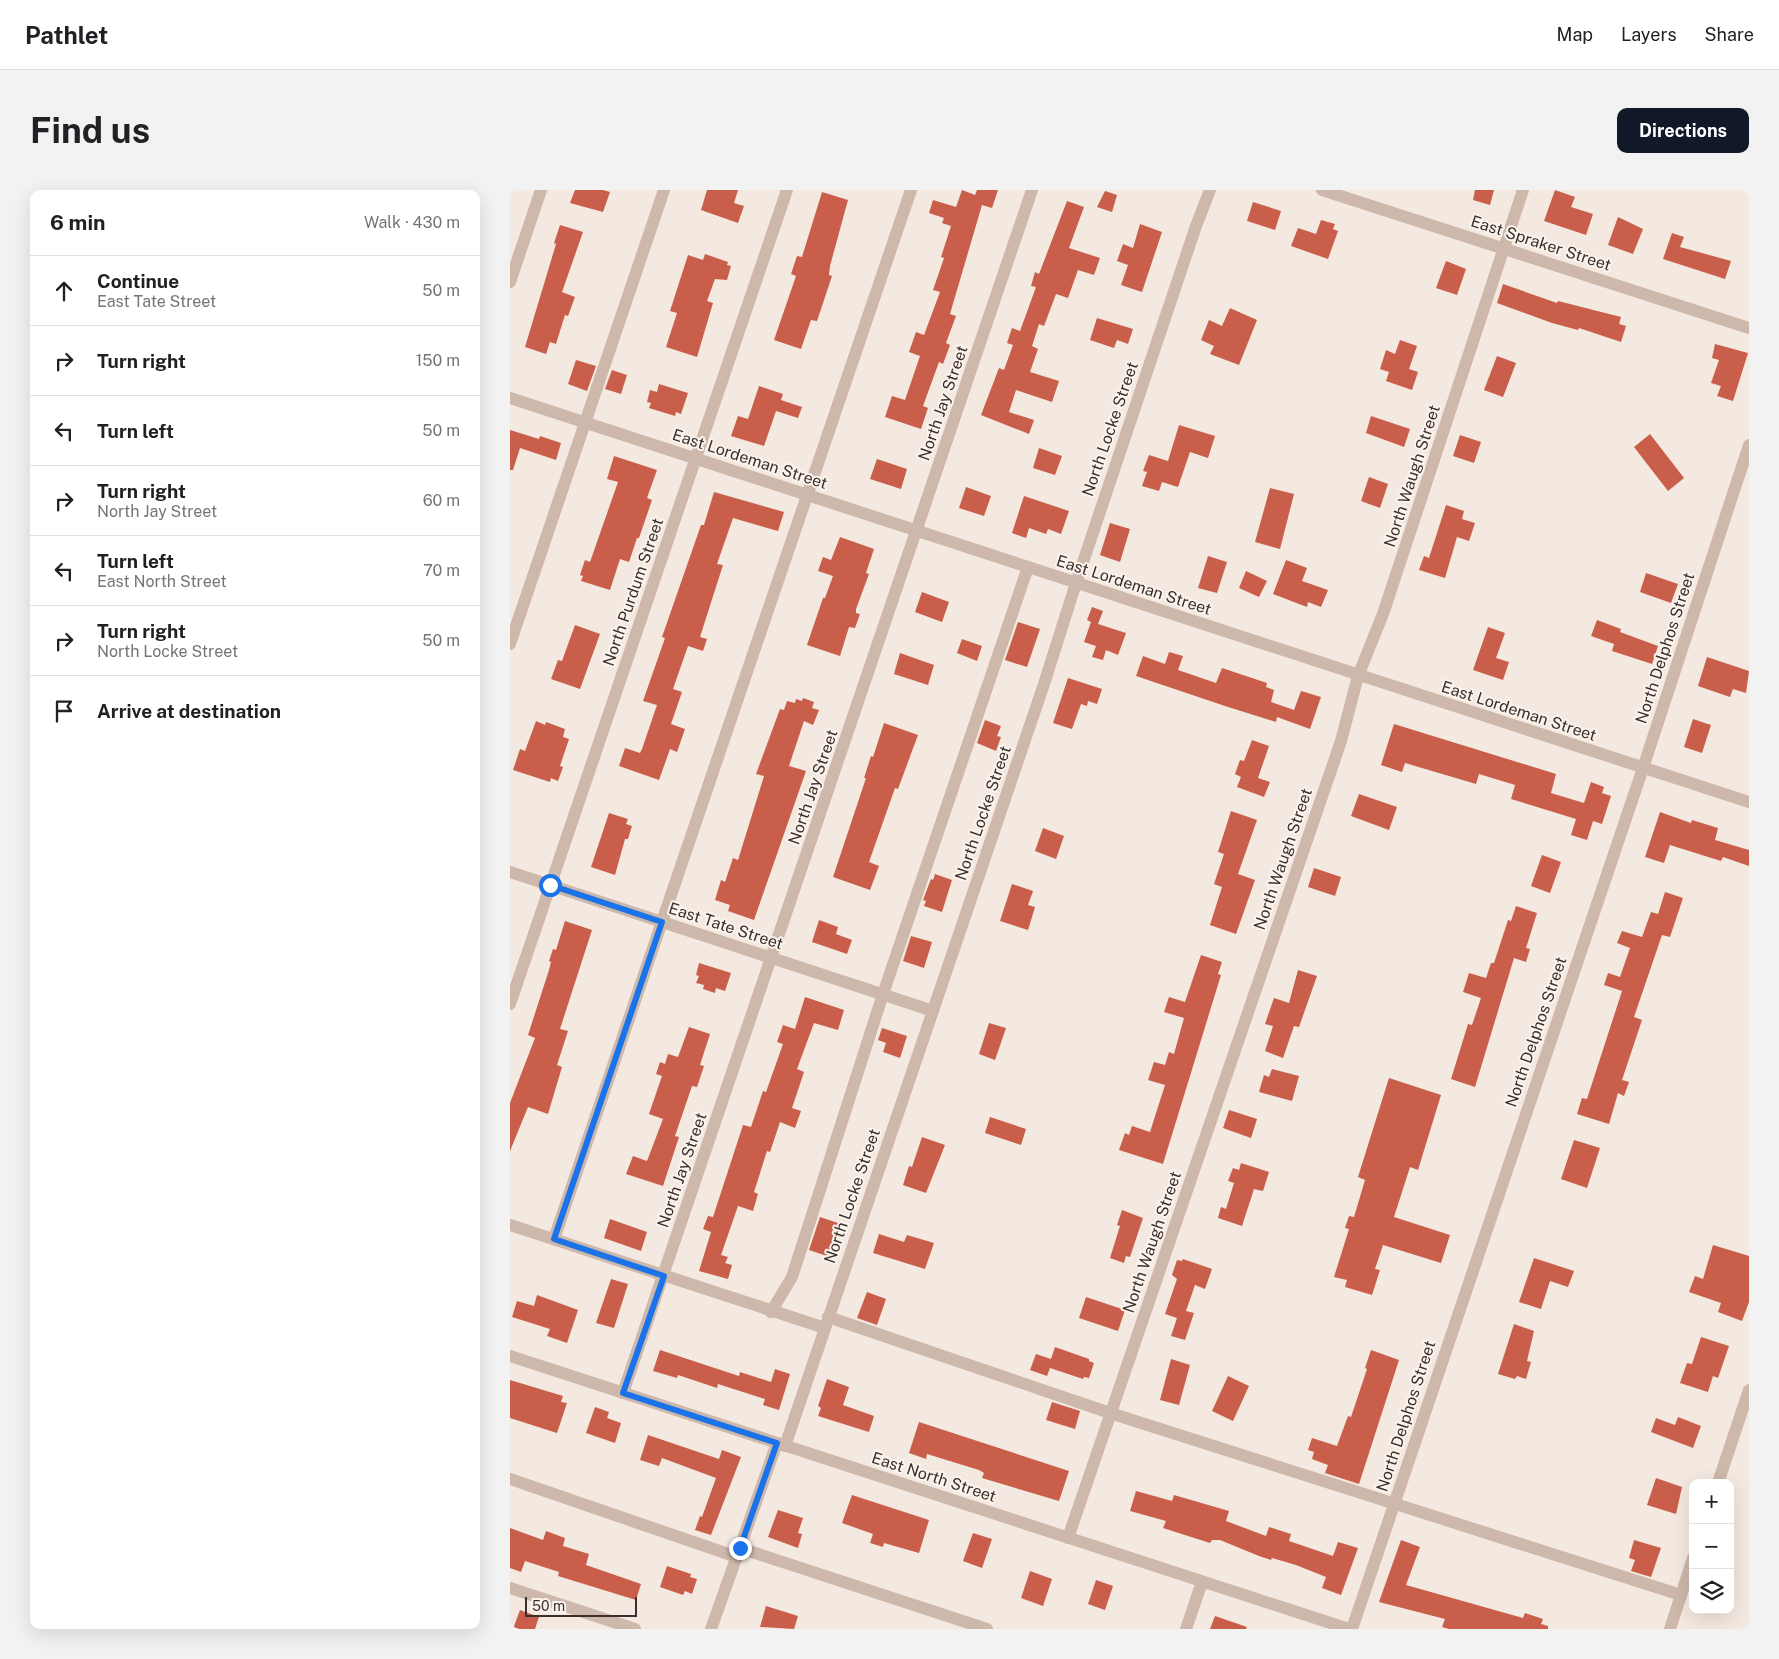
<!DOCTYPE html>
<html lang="en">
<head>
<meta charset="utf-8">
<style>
	:root { --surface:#fff; --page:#f2f2f2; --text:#202124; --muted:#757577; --line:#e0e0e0; --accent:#111827 }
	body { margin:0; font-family:"Public Sans",sans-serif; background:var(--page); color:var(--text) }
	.controls { position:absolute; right:15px; bottom:15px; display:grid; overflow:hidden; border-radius:10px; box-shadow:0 5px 20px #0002 }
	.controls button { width:45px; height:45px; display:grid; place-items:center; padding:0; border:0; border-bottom:1px solid var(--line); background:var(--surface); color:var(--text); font:25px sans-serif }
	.scale { position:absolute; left:15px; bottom:12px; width:112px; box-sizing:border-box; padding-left:5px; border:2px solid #3b2e2b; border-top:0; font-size:14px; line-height:18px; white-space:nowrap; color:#3b2e2b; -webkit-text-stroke:4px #fbf4ed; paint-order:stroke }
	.stop { position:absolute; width:15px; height:15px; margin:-11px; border:4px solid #1a73e8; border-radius:50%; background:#fff }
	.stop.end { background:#1a73e8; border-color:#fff; box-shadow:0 1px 5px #0008 }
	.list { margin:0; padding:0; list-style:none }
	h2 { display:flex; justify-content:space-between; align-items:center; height:65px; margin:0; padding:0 20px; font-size:21px }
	h2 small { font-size:16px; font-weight:400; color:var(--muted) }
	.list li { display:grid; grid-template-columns:32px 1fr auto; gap:15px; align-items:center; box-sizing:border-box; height:70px; padding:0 20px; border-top:1px solid var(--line) }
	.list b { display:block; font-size:19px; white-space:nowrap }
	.list p { margin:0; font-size:16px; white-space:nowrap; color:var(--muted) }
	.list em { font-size:16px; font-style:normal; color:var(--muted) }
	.icon { flex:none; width:28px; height:28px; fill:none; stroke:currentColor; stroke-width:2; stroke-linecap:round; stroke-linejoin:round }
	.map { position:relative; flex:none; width:1239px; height:1439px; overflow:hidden; border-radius:10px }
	header { display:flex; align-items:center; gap:30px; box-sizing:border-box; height:70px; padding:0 25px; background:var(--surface); border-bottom:1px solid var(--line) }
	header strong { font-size:24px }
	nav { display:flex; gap:28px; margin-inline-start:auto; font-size:18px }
	.intro { display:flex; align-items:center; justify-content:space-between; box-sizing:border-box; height:120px; padding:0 30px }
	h1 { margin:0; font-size:35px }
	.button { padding:12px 22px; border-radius:10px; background:var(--accent); color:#fff; font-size:18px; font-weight:700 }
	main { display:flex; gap:30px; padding:0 30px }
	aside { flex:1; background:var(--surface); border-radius:10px; box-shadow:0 5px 20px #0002 }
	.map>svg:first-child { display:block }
</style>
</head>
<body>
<header>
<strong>Pathlet</strong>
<nav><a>Map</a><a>Layers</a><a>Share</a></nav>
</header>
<div class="intro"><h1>Find us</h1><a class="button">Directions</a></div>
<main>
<aside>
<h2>6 min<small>Walk · 430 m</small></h2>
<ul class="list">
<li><svg class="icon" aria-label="ahead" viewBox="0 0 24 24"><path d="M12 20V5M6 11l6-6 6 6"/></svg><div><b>Continue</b><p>East Tate Street</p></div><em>50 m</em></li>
<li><svg class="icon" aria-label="right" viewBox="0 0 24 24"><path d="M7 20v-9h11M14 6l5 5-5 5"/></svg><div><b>Turn right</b></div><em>150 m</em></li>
<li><svg class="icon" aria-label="left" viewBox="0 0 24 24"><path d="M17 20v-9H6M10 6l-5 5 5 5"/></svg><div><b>Turn left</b></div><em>50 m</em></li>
<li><svg class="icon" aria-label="right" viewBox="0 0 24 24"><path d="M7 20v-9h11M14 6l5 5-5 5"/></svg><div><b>Turn right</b><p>North Jay Street</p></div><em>60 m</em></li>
<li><svg class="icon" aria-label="left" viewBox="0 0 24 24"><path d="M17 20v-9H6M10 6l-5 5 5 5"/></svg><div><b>Turn left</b><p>East North Street</p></div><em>70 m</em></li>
<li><svg class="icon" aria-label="right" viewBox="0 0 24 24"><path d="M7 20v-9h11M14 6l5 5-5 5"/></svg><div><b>Turn right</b><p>North Locke Street</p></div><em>50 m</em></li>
<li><svg class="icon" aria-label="arrive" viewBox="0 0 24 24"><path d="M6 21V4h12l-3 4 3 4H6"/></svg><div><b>Arrive at destination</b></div></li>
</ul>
</aside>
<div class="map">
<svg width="1239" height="1439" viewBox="0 0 1239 1439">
	<rect width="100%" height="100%" fill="#f4e9e0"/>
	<g fill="#c95e4a">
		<polygon points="65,0 93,0 100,2 93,22 60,13"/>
		<polygon points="197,0 228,0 224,13 234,16 228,33 191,20"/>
		<polygon points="452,0 465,5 467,0 488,0 482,18 472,15 440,124 446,126 436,153 440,155 433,174 429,172 413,216 418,218 411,239 375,227 382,206 395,210 410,166 399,162 406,142 414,145 430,102 423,100 434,68 431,67 441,36 432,33 434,28 419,23 423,10 446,17"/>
		<polygon points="965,0 984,0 980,15 963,10"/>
		<polygon points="1045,0 1065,7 1061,17 1083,24 1076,45 1034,31"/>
		<polygon points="595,1 607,5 602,22 587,17"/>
		<polygon points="312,2 338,10 320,76 319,85 322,86 307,131 301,130 291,159 264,150 286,86 281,84 287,66 292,67"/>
		<polygon points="557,11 574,17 559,58 590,68 584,85 568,80 558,108 546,104 534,136 529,134 522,156 528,159 520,182 549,191 542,212 506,200 499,222 524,230 519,244 471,225 489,178 494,180 503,155 497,153 502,138 510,141 526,97 521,96 525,82 529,84"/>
		<polygon points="743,12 771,21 765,40 737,31"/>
		<polygon points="1108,27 1133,39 1123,64 1098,55"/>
		<polygon points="811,30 825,34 823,39 828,41 818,69 781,56 788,38 806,44"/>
		<polygon points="630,34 652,42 632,102 611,95 618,75 607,71 613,54 623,58"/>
		<polygon points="50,35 73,42 52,102 65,107 58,126 55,125 46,154 40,152 36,164 15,157 46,54 44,53"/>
		<polygon points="1162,43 1174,47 1170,57 1221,71 1215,89 1153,69"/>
		<polygon points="195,64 218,72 217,75 221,76 217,90 205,89 197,111 203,113 187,167 156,157 167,123 160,121 178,65 193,70"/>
		<polygon points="936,71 956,79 947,105 926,98"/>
		<polygon points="993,94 1047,113 1048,111 1111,127 1109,134 1116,136 1111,152 1069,138 1068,140 1042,133 987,113"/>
		<polygon points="720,118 747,130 729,175 700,164 704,156 691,150 699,130 712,136"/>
		<polygon points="587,128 623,139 618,154 607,150 604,158 580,150"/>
		<polygon points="890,150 907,156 899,179 908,182 902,200 876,191 879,182 870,179 876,160 885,164"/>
		<polygon points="1205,154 1238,163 1223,211 1207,206 1211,196 1201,193 1209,170 1202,168"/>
		<polygon points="987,166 1006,173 993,207 974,200"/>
		<polygon points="66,170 86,176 77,201 58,194"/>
		<polygon points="102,180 117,185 111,204 95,199"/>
		<polygon points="149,194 178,203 171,224 166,222 165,226 139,218 141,213 137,212 140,200 147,202"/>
		<polygon points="249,196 273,204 271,210 292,217 288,228 266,221 254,256 221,246 228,226 238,229"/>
		<polygon points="861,226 900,239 894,257 856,243"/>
		<polygon points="669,235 705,246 698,268 680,262 668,297 652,292 649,301 632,296 637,282 633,281 639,265 658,271"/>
		<polygon points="0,240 29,249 30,246 51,253 46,270 10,258 3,280 0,280"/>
		<polygon points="1140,244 1174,288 1158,301 1124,257"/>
		<polygon points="950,245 971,252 964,273 943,266"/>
		<polygon points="529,258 552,266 545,285 523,278"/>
		<polygon points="104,266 147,280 137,308 142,310 129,348 127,348 119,372 110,369 100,400 71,391 73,386 70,385 75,370 80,372 108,292 97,289"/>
		<polygon points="367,269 397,279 391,299 360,289"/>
		<polygon points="859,287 878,294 870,318 851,311"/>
		<polygon points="456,297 481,306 474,326 449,318"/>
		<polygon points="760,298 784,304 770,359 745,352"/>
		<polygon points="204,302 274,322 268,341 223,328 207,374 213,375 190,447 197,449 193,461 178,456 163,499 172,502 161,534 175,539 167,562 160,559 149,590 109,576 115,558 130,563 132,559 147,515 133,511 155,448 152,447 191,335 194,335"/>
		<polygon points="514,306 559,321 551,344 538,339 536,344 519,338 516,348 502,343"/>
		<polygon points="936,315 954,321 952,329 965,333 959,351 947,347 935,388 909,380 914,366 919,368"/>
		<polygon points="600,333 620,339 610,372 590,365"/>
		<polygon points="330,347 364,359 356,383 359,384 346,419 346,423 350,424 345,438 339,437 330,466 297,455 313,408 315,408 323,386 308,381 313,367 321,370"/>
		<polygon points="698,366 717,372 707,403 688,398"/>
		<polygon points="776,370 797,378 792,391 818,400 811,417 798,412 797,417 763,404"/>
		<polygon points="736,381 757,391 749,407 729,398"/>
		<polygon points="1136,383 1168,394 1161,413 1130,402"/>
		<polygon points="412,402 439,412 432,432 405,422"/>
		<polygon points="582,417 593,421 588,434 616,443 608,465 596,460 593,470 582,467 586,456 574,452 581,432 577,430"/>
		<polygon points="1087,430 1111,439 1110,442 1148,456 1142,474 1102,461 1104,454 1081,446"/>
		<polygon points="508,432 530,439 517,477 495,470"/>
		<polygon points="65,435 90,444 70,499 41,489 48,470 52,471"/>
		<polygon points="978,437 995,443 986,468 999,472 993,490 963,480"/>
		<polygon points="452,449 472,456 467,471 447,463"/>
		<polygon points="659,462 673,466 668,480 706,493 712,478 757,493 756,497 764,500 761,512 784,520 791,501 811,507 800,539 767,527 766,532 715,516 626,486 633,466 655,474"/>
		<polygon points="390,463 424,475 418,495 384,484"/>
		<polygon points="1197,467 1239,481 1236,503 1223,499 1220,507 1188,496"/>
		<polygon points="558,488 592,499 587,514 578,511 577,516 571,514 562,539 543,533"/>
		<polygon points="293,508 304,512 302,518 309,520 303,535 294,531 279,576 296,581 244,730 218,721 220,715 205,710 211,690 215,692 223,668 228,670 254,586 246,584 270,519 274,520 277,511 285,513 286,509 292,511"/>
		<polygon points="1183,529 1201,535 1192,563 1174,557"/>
		<polygon points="475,530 491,536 487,546 491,547 486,561 467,553"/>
		<polygon points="26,531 35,535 36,532 55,539 53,547 59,549 50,576 53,577 48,591 41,588 40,592 3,580 10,559 15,561"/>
		<polygon points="374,533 408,545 388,599 385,598 359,672 369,676 360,700 323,687 356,588 354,588 361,566 363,567"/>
		<polygon points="884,534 1046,584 1041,603 1074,613 1081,592 1094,597 1092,603 1101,606 1092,634 1083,631 1077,650 1061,645 1066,629 1001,609 1005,595 969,584 966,594 895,573 892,582 871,575"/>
		<polygon points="742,550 759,556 748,588 760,592 754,607 727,597 731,587 725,584 730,570 734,571"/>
		<polygon points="849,604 887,617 879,640 841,626"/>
		<polygon points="721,621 747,630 728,684 745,690 726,744 700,735 712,697 704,694 714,664 708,662"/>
		<polygon points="1150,622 1181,633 1182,630 1208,638 1205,650 1239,660 1239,676 1213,667 1211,671 1160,655 1154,673 1135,667"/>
		<polygon points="99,623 118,629 116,634 122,636 118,649 115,649 105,685 81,677"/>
		<polygon points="533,638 554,646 546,669 525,661"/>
		<polygon points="1032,665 1051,672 1040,703 1021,696"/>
		<polygon points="804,678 831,687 825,706 798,697"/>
		<polygon points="425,684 442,690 432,722 414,716 416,711 413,710 421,689 423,690"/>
		<polygon points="502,694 523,701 518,715 525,717 518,740 490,731"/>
		<polygon points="1155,702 1173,708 1160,747 1152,745 1124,827 1132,830 1112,890 1119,892 1114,906 1108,903 1099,934 1067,924 1072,908 1077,909 1112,801 1094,795 1098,783 1110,787 1120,758 1107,753 1112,741 1132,747 1141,722 1148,724"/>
		<polygon points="1006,716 1027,723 1016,758 1020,759 1016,772 1004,768 965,897 941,889 958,834 962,835 971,808 953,802 959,783 976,788 981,773 984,773 998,730 1001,731"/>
		<polygon points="309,730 328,737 326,744 342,750 337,764 302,752"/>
		<polygon points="55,731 82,740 50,839 58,841 47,875 52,877 38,924 18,917 0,961 0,913 25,848 18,845 39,780 41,772 39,771 43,759 46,760"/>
		<polygon points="401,746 422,752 414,778 393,771"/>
		<polygon points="691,765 712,772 708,784 711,785 653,974 609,960 615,943 619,945 622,936 640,942 655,895 638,890 644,872 655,875 659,862 664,864 674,828 654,822 659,807 675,812"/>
		<polygon points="189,773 221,783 215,801 206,798 205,803 193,799 194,795 186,793 189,786 186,785"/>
		<polygon points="788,780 807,786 789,837 784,836 773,868 755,861 763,836 755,834 764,808 779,813"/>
		<polygon points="295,807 334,820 328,840 304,833 287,879 294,882 282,918 291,921 285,938 270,932 260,962 257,961 244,1002 248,1004 243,1021 228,1016 211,1065 218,1067 215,1073 222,1075 218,1089 189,1081 201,1042 193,1039 198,1026 203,1027 233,935 241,937 253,901 256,902 273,854 267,852 273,835 285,839"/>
		<polygon points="479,833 496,838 485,870 469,864"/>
		<polygon points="179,837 200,844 190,875 194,876 187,897 182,896 165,946 169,947 153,996 116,984 123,966 137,971 153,929 139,924 152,886 146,884 150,872 155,874 158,864 168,867"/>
		<polygon points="372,838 397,846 390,868 373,862 376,853 368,850"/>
		<polygon points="762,879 789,886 782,911 749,902 754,885 759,887"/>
		<polygon points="879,888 931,905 908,980 900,977 884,1027 940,1045 931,1073 873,1055 865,1079 870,1080 862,1105 835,1097 837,1090 824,1087 839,1039 835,1038 839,1026 844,1027 855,990 848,987"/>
		<polygon points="719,920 747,929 741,948 713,938"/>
		<polygon points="480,927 516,939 511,955 475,943"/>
		<polygon points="412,947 435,955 416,1003 393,995 399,976 402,977"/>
		<polygon points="1064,950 1090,958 1077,998 1051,989"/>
		<polygon points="731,973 759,982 753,1001 744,999 732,1036 708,1028 711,1017 716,1019 724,993 718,991 723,978 729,980"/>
		<polygon points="612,1020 633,1028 620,1067 616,1066 614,1073 600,1068 610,1036 607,1035"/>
		<polygon points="310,1027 331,1034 320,1067 299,1060"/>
		<polygon points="100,1029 137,1042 131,1061 94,1048"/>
		<polygon points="369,1044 394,1052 397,1045 424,1053 415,1079 363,1063"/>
		<polygon points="1203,1055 1239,1066 1239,1112 1232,1131 1208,1122 1211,1113 1179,1102 1185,1086 1193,1089"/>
		<polygon points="1024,1068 1064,1081 1058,1097 1040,1091 1031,1119 1009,1112"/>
		<polygon points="673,1069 702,1079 695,1099 685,1095 676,1121 684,1123 675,1150 661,1146 667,1128 655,1124 667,1089 662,1085 667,1070 672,1071"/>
		<polygon points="101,1089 118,1094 104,1138 86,1133"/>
		<polygon points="357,1102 376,1109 367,1135 347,1128"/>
		<polygon points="27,1105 68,1120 57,1153 37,1146 40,1139 2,1127 7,1111 24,1116"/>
		<polygon points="576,1107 615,1120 608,1141 569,1128"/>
		<polygon points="1004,1134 1024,1141 1017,1171 1021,1172 1016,1189 1007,1186 1005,1189 988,1184"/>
		<polygon points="1191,1147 1219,1156 1208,1188 1203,1186 1198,1202 1170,1193 1177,1173 1182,1174"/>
		<polygon points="545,1157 579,1169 579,1171 584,1173 579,1188 574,1187 573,1189 540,1178 537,1186 520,1180 526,1164 541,1169"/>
		<polygon points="150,1160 229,1186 230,1182 261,1192 265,1179 280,1184 269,1220 253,1215 255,1209 208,1194 207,1198 168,1185 167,1188 143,1181"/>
		<polygon points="861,1160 889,1170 849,1294 815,1283 818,1275 802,1269 804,1262 798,1260 802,1248 827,1256 838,1226 841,1227 857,1179 855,1178"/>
		<polygon points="661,1169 680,1175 669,1215 650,1210"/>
		<polygon points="718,1186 739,1196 723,1231 702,1221"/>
		<polygon points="317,1189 339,1197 333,1215 364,1226 359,1242 308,1226 311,1218 308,1216"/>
		<polygon points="0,1190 53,1206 51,1212 57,1213 47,1243 0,1228"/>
		<polygon points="542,1212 570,1221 565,1239 536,1230"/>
		<polygon points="85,1217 99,1222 97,1228 111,1233 105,1253 76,1243"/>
		<polygon points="1168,1227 1191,1236 1183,1258 1141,1242 1146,1228 1165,1235"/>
		<polygon points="409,1232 559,1281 549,1311 472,1288 474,1283 469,1280 417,1264 416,1269 399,1263"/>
		<polygon points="138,1245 209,1269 212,1260 231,1267 201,1345 185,1340 190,1326 192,1327 206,1288 152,1268 149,1276 130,1270"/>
		<polygon points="1146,1288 1172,1297 1166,1324 1137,1315"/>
		<polygon points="626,1301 662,1311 664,1305 719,1321 716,1331 756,1346 759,1337 781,1344 779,1351 823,1366 828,1352 848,1358 831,1405 812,1398 816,1387 786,1375 762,1368 761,1370 749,1366 710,1350 702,1350 700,1353 653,1338 656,1331 620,1321"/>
		<polygon points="342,1305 419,1330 409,1363 374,1353 373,1357 360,1353 363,1344 332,1333"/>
		<polygon points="268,1320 293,1328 288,1343 292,1344 288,1358 258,1347"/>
		<polygon points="0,1338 33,1350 36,1341 55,1348 53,1356 79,1364 76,1375 131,1394 126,1410 48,1386 49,1382 15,1371 11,1382 0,1378"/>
		<polygon points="463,1343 482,1349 472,1378 453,1371"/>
		<polygon points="891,1350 910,1357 896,1395 1013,1428 1015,1423 1033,1429 1031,1434 1038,1436 1038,1439 939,1439 932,1437 935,1429 869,1412"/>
		<polygon points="1124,1350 1151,1358 1141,1387 1121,1381 1125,1370 1119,1368"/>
		<polygon points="157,1376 181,1384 180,1387 187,1389 182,1404 175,1401 173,1405 150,1397"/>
		<polygon points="520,1381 542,1389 533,1416 511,1408"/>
		<polygon points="586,1390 603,1396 595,1420 578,1414"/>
		<polygon points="256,1416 288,1426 284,1439 250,1437"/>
		<polygon points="10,1420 29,1427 25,1439 3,1439"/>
		<polygon points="705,1426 737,1437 736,1439 700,1439"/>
	</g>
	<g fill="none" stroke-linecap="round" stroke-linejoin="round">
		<g stroke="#cdb8ab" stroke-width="12">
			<polyline points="812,0 1239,138"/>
			<polyline points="0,92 31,0"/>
			<polyline points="0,208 1239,612"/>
			<polyline points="0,454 154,0"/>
			<polyline points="0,682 423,821"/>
			<polyline points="0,814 277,0"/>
			<polyline points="0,1035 315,1138"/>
			<polyline points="44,1049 401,0"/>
			<polyline points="261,1122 282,1087 373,804 518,377"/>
			<polyline points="318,1127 600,1223 1171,1405"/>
			<polyline points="0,1166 839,1439"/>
			<polyline points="113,1203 522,0"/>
			<polyline points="275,1256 534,494 566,393 686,36 700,0"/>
			<polyline points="0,1289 227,1367"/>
			<polyline points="1208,1293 1239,1200"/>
			<polyline points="558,1348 831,551 848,486 873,424 1013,0"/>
			<polyline points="230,1358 477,1439"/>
			<polyline points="0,1398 125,1439"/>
			<polyline points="201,1439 267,1253"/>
			<polyline points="676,1439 692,1392"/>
			<polyline points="842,1439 1133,578 1239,255"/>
			<polyline points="1160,1439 1183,1368"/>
		</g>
	</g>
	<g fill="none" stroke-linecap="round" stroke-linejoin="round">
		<polyline stroke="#1a73e8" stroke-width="6" points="40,695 152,732 44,1049 154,1086 113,1203 267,1253 230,1358"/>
	</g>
	<g text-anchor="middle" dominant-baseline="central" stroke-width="4" stroke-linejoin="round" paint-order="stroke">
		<g font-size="16" fill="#3b2e2b" stroke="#fbf4ed">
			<text transform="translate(1031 53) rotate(18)">East Spraker Street</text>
			<text transform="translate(433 213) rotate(-71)">North Jay Street</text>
			<text transform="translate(600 239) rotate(-71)">North Locke Street</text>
			<text transform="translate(240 269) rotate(18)">East Lordeman Street</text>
			<text transform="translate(902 286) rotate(-72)">North Waugh Street</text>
			<text transform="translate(624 395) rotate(18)">East Lordeman Street</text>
			<text transform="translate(123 402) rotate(-71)">North Purdum Street</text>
			<text transform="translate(1155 458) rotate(-72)">North Delphos Street</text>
			<text transform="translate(1009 521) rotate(18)">East Lordeman Street</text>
			<text transform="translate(303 597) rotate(-71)">North Jay Street</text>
			<text transform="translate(473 623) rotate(-71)">North Locke Street</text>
			<text transform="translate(773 669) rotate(-71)">North Waugh Street</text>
			<text transform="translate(216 736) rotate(18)">East Tate Street</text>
			<text transform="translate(1026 842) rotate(-71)">North Delphos Street</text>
			<text transform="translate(172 980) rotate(-71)">North Jay Street</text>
			<text transform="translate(342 1006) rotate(-71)">North Locke Street</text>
			<text transform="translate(642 1052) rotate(-71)">North Waugh Street</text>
			<text transform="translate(896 1226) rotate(-72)">North Delphos Street</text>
			<text transform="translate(424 1287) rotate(18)">East North Street</text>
		</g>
	</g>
</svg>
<div class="controls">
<button>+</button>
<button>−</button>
<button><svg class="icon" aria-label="layers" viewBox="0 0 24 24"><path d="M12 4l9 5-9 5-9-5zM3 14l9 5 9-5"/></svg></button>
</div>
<div class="scale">50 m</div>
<div class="stop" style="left:40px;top:695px"></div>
<div class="stop end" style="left:230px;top:1358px"></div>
</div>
</main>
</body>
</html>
